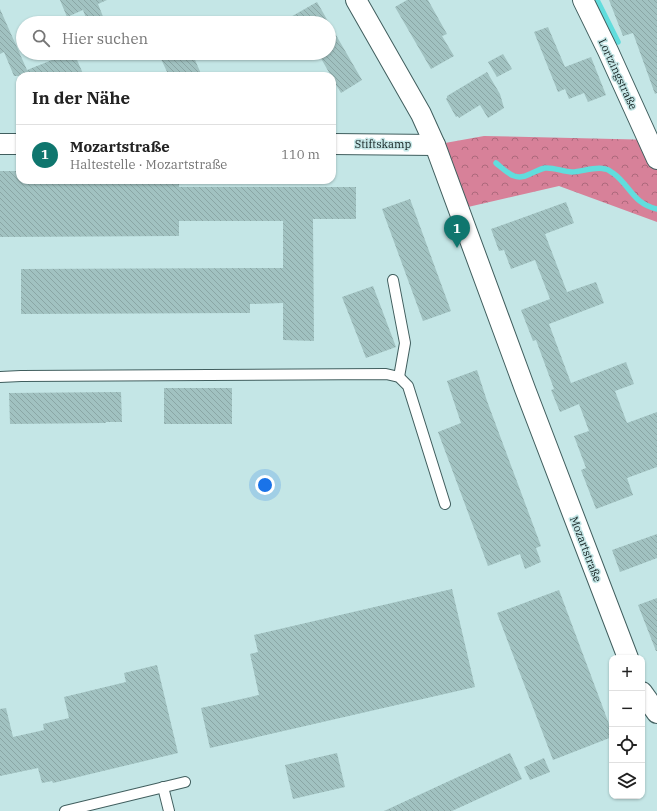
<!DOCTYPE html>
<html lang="de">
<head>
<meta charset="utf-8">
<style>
	:root { --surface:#fff; --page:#f2f2f2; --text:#222; --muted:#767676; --line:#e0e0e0; --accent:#0f766e }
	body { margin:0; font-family:"IBM Plex Serif",serif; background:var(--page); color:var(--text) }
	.controls { position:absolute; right:12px; bottom:12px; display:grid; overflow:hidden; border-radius:8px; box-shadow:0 1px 3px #0004 }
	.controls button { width:36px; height:36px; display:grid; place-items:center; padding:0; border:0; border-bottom:1px solid var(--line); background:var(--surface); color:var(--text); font:20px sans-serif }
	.you { position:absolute; left:265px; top:485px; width:14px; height:14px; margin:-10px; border:3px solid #fff; border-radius:50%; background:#1a73e8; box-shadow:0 0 0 6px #1a73e833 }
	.badge { display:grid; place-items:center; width:26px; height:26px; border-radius:50%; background:var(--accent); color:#fff; font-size:13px; font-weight:700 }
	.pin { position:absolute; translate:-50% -33px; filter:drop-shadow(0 1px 2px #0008) }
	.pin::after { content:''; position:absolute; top:21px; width:14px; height:12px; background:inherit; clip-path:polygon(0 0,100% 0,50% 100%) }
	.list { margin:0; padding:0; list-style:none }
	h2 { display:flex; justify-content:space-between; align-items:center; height:52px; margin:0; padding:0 16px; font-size:17px }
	h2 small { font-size:13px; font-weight:400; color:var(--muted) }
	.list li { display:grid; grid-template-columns:26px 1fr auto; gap:12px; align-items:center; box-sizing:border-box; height:60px; padding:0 16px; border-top:1px solid var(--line) }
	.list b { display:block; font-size:15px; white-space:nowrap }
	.list p { margin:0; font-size:13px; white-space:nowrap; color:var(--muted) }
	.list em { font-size:13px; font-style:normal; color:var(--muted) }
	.icon { flex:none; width:22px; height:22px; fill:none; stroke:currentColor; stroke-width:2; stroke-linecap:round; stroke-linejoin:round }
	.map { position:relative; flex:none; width:657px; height:811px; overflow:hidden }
	.search { position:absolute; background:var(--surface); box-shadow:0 1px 3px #0004; left:16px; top:16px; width:320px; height:44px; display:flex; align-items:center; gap:10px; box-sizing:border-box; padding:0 14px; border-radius:22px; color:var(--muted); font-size:15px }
	.panel { position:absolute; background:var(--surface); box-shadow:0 1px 3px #0004; left:16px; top:72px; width:320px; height:112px; border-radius:12px }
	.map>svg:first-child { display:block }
</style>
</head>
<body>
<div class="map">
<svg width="657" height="811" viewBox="0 0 657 811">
	<defs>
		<pattern id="forest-crowns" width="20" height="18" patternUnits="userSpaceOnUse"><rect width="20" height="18" fill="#d78199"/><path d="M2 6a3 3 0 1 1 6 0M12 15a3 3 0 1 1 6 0" fill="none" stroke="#ad697c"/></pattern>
		<pattern id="building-back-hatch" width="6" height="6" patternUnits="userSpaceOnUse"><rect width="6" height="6" fill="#a1c2c1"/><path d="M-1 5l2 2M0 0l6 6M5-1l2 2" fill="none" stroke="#8aa6a5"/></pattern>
	</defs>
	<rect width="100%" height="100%" fill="#c4e6e6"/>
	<polygon fill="url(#forest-crowns)" points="484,136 657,140 657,222 559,186 468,207 445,143"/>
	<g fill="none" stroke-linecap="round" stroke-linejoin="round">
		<g stroke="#61dddd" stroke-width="5.5">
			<polyline points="597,0 618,42"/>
			<path d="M496 163C507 172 515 182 530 174 535 172 540 169 545 168 554 167 563 172 572 172 582 172 595 166 605 169 608 169 611 172 613 173 630 185 633 204 657 209"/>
		</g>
	</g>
	<g fill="url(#building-back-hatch)">
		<polygon points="60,0 107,0 98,4 104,19 95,23 88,23 83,10 67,17"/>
		<polygon points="407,0 428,0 447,34 442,36 454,56 431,69 395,7"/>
		<polygon points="609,0 657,0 657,93 655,94 633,33 623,36"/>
		<polygon points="317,2 329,23 280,23"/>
		<polygon points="0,9 27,70 57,58 55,53 74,53 84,76 14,76 4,52 0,54"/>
		<polygon points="329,23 362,80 341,93 332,78 332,76 331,76 318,53 329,53"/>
		<polygon points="548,27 565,67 591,57 606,95 588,102 584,93 569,99 565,89 558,92 534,32"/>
		<polygon points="176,53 192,53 202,76 169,76 161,59"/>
		<polygon points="503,54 512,69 497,77 488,62"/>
		<polygon points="487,72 500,94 504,108 488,118 480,105 459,118 458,116 456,117 446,99 447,98 447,96"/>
		<polygon points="0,171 20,171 20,180 179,180 179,187 356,187 356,219 313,219 314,341 283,340 283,303 250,304 250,313 21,314 21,269 283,268 283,221 179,221 179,236 0,237"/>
		<polygon points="410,199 451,311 423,321 382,209"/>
		<polygon points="566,202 574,223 545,234 567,292 596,282 604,303 549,324 571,383 626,362 634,384 615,391 627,423 657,412 657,467 627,478 633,495 596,509 581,470 586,468 574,436 589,431 579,404 560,412 551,390 554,389 536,340 533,341 521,310 550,299 535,260 511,269 504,250 499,251 491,229"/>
		<polygon points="373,286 396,347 366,358 342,297"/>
		<polygon points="477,370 487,401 541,546 536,548 541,562 525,569 520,554 488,566 438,432 461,423 447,381"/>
		<rect x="164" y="388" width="68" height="36"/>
		<polygon points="121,392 122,422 106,422 106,423 10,424 9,393"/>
		<polygon points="657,534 657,558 620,572 612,550"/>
		<polygon points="452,589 475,687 210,748 201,708 259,695 250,654 258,652 254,635"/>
		<polygon points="559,590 612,732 612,737 553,760 497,613"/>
		<polygon points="657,598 657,651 656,651 638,605"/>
		<polygon points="157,665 178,753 53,783 52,781 42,783 38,768 0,776 0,709 6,708 13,737 44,730 43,724 69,718 64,697 126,682 124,673"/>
		<polygon points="337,753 345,787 293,799 285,765"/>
		<polygon points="510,753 522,779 452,811 384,811"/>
		<polygon points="544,758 550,772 530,780 524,767"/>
	</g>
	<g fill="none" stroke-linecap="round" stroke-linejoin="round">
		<g stroke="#405e5e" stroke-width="12">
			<g id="lane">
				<polyline points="393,280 405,343 399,377"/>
				<polyline points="0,377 21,376 386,374 399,377 408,386 445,504"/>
				<polyline points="163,787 169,811"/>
				<polyline points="65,811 185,782"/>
			</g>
		</g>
		<g stroke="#405e5e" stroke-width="22">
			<g id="street">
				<polyline points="356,0 421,114 435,145 525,389 628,658"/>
				<polyline points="583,0 608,51 657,159"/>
				<polyline points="0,144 20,144"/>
				<polyline points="332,144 435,145"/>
				<polyline points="642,692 657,713"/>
			</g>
		</g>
		<use href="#lane" stroke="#fff" stroke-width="10"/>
		<use href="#street" stroke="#fff" stroke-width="20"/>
	</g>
	<g text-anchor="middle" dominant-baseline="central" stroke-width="3" stroke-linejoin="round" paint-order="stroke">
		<g font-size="11" fill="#121f1f" stroke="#c4e6e6">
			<text transform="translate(618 74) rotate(65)">Lortzingstraße</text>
			<text x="383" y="144">Stiftskamp</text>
			<text transform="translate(586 549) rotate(69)">Mozartstraße</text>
		</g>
	</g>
</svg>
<div class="controls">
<button>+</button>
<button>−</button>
<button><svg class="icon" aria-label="locate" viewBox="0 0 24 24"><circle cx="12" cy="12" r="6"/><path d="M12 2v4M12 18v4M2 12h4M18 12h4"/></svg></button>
<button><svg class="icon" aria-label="layers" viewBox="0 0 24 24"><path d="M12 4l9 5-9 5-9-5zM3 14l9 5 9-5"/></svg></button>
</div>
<div class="you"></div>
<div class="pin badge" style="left:457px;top:248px">1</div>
<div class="search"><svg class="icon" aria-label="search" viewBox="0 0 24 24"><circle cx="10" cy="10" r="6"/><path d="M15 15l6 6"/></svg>Hier suchen</div>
<section class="panel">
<h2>In der Nähe<small></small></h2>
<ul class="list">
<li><span class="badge">1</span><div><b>Mozartstraße</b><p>Haltestelle · Mozartstraße</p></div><em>110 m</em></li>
</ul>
</section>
</div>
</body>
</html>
